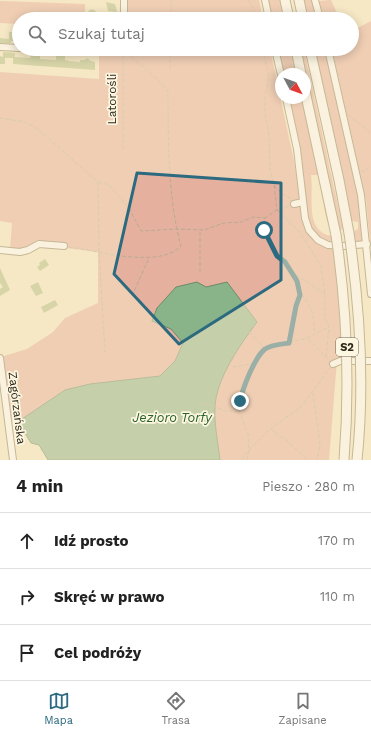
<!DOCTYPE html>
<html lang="pl">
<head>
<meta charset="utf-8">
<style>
	:root { --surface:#fff; --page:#f6f6f6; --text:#222; --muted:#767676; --line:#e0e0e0; --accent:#2c6a80 }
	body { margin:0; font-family:"Work Sans",sans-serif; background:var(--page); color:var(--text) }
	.compass { position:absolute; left:275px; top:68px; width:36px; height:36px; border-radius:50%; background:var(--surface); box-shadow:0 2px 10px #0003; rotate:131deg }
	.stop { position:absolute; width:12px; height:12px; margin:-9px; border:3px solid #2c6a80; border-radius:50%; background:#fff }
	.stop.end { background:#2c6a80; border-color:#fff; box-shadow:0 1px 4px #0008 }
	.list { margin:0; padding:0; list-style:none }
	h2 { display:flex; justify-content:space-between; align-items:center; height:52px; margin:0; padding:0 16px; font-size:17px }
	h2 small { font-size:13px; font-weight:400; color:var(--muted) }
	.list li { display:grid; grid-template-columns:26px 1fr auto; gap:12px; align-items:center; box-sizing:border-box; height:56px; padding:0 16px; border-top:1px solid var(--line) }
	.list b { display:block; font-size:15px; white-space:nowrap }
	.list em { font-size:13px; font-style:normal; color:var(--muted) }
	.icon { flex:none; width:22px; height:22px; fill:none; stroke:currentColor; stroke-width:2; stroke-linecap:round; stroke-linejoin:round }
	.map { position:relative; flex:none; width:371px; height:460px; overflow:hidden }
	.search { position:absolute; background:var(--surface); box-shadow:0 2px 10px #0003; left:12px; right:12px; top:12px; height:44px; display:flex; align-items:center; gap:10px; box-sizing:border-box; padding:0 14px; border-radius:22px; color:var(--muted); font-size:15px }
	.sheet { height:220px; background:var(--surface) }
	nav { display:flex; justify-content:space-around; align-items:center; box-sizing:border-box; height:56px; border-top:1px solid var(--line); background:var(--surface); font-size:11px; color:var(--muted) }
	nav a { display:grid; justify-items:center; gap:2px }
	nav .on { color:var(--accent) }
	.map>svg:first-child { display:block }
</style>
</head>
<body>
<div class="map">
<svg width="371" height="460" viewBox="0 0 371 460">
	<rect width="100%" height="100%" fill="#f5e8c5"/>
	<g fill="#e6b09f">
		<polygon points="121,0 259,0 263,19 99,19 121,19"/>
		<polygon points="267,0 280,0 284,19 271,19"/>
		<polygon points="304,0 312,0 318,19 308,19"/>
		<polygon points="331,0 340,19 324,19 319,1"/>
		<polygon points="0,1 85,4 85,19 19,19 19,24 0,23"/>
		<polygon points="371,21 371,251 366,201 332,49 352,49 352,31"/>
		<path d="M99 49H270L295 166 303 223C308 237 317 246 333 247L340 310 341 358 337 360 329 460H48L39 445 31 443 20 425 22 419 20 414 11 419 1 357 27 349 53 332 65 318 98 303V252L66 248V245L35 242 25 250 10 249 12 223 0 221V72L99 79Z"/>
		<polygon points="277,49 291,49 297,74 283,74"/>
		<polygon points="301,49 304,49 343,229 340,230"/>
		<polygon points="315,49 326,49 360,199 364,240 362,241 355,242 353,232 358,229 358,222 351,221 347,194"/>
		<path d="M288 98H302L329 223H328L326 217 318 175H311C314 196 304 231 331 236L332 243 325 241 314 234 308 223 302 165Z"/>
	</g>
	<path fill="#89b389" stroke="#6e8a68" d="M197 282 206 287 227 282 257 322C240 345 216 379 215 407 214 424 218 443 220 460H48L39 445 31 443 20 425 22 419 65 390 90 384 160 376 175 361 183 343 171 329 152 321 157 308 176 287Z"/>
	<g fill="#b2be86">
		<polygon points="106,2 115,4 117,12 108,11"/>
		<circle cx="92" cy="14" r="4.5"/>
		<polygon points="9,32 16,32 15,41 11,41 11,43 0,43 0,38 9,39"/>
		<polygon points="3,52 15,53 15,57 30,58 31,54 40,54 40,59 56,60 56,55 65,56 65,60 69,61 80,62 80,60 85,60 87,58 91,61 95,62 95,70 13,64 13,58 5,58 5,64 0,64 0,56 3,57"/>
		<polygon points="45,259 49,265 40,271 37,267 40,265 39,263"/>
		<polygon points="0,268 10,290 0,296 0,289 3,287 0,283"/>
		<polygon points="38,282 43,293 36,296 30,286"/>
		<polygon points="55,300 58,305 44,313 41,307"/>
	</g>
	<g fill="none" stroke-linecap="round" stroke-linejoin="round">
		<g stroke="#8b7f5e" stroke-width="8">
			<g id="minor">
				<polyline points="265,0 269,19"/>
				<polyline points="315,0 320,19"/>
				<polyline points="124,19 124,0"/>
				<polyline points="0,47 19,48"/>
				<polyline points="32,49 78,52"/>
				<polyline points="275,49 281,75"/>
				<polyline points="328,49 361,195 371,294"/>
				<polyline points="286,98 297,149 305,218 309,230 318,240 328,245 344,246 367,244"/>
				<polyline points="294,204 303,202"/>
				<polyline points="0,250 20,252 28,250 39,244 64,246"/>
				<polyline points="0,358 13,460"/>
				<polyline points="333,364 340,361 371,361"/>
			</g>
		</g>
		<g stroke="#8b7f5e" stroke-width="11">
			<g id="highway">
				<polyline points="285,0 289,19"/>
				<polyline points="299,0 303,19"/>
				<polyline points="296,49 301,74"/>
				<polyline points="310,49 339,180 349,233"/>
				<polyline points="305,91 336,235"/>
			</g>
		</g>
		<g stroke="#b7ac90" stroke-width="1" stroke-dasharray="4 2" stroke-linecap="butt">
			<polyline points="248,0 257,14 257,19"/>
			<polyline points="171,19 171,0"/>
			<polyline points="123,49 123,149"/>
			<polyline points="170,69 170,49"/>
			<polyline points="348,115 371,133"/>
			<polyline points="0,118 25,122 38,129 98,182 109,185 129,208 141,231 177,229 204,230 224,223 241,222 253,217 265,218"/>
			<polyline points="361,172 371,167"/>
			<polyline points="98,182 99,251 105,352"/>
			<polyline points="274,185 280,192 291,199"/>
			<polyline points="289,206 277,210 265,218 264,230 277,256 285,262 289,270 325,294"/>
			<path d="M69 247C98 251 159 269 181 246 168 200 168 139 168 91L157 79 128 54 125 49"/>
			<polyline points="200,272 200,230"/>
			<path d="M301 295C311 303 316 321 314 334"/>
			<polyline points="132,296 149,258"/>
			<polyline points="249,332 265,349"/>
			<polyline points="308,339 329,360"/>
			<polyline points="289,342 295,307 300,295 297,281 290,271"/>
			<polyline points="326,357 329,328"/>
			<polyline points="233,367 256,363"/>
			<polyline points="313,393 320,444 317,460"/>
			<polyline points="201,402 201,403 211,405 225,411 239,411"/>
			<polyline points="271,429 288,442 308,460"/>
			<polyline points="249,450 270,429 301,407 330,368"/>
			<polyline points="242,460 247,452"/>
			<polyline points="247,460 249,450 248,434 239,411 240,401 243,390 260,355 270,347 307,338 329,327 325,319 325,294 321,266 299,231 277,210 274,184 270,171 269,135 265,113 265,98 269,75 262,49"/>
		</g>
		<use href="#minor" stroke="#fff" stroke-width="6"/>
		<use href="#highway" stroke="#fff" stroke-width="9"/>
		<g stroke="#8b7f5e" stroke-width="11" stroke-linecap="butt">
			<g id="highway-bridge">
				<path d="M349 233C360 308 365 384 357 460"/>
				<path d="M336 235C347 310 350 384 344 460"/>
			</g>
		</g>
		<use href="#highway-bridge" stroke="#fff" stroke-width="9"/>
	</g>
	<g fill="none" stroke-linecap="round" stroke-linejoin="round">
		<path stroke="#2c6a80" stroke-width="5" d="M240 401C243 388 254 358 265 349 271 345 282 344 289 343L296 306 300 295 297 281 285 262 277 256 264 230"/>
	</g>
	<path d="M0 0H371V460H0ZM137 173 281 183V280L179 344 114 274Z" fill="#f5e8c5" fill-opacity=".55" fill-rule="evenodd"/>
	<path fill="none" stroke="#2c6a80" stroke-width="3" stroke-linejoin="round" d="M137 173 281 183V280L179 344 114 274Z"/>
	<g text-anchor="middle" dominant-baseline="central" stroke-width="3.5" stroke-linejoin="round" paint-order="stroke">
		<rect fill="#fdf6e1" stroke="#6d6757" stroke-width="1" x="336" y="338" width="22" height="18" rx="3"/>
		<g font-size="11" font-weight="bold" fill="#2f2a1c">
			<text x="347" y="347">S2</text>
		</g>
		<g font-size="12" fill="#2f2a1c" stroke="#fdf6e1">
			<text transform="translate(112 99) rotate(-90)">Latorośli</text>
			<text transform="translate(17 408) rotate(83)">Zagórzańska</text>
		</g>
		<g font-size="13" font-style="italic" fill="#27622a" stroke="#fdf6e1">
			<text x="172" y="417">Jezioro Torfy</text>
		</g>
	</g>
</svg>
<svg class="compass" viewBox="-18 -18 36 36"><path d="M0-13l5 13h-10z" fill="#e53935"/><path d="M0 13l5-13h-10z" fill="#767676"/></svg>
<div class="stop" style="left:264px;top:230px"></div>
<div class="stop end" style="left:240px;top:401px"></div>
<div class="search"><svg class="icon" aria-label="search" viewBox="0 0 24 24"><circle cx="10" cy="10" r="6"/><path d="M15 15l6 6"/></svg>Szukaj tutaj</div>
</div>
<section class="sheet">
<h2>4 min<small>Pieszo · 280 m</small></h2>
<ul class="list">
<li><svg class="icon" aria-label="ahead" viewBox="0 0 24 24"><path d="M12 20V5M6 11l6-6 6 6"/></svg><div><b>Idź prosto</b></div><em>170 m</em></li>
<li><svg class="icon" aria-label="right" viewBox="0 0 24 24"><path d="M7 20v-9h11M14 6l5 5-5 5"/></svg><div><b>Skręć w prawo</b></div><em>110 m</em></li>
<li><svg class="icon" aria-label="arrive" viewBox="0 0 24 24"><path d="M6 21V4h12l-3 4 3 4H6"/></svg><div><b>Cel podróży</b></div></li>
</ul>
</section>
<nav>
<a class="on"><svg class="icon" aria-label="map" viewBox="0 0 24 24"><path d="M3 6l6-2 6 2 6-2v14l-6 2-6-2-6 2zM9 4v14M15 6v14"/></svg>Mapa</a>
<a><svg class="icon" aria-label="directions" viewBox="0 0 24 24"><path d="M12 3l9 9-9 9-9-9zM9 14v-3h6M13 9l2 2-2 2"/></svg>Trasa</a>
<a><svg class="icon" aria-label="saved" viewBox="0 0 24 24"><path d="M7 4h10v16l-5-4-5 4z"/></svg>Zapisane</a>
</nav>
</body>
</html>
